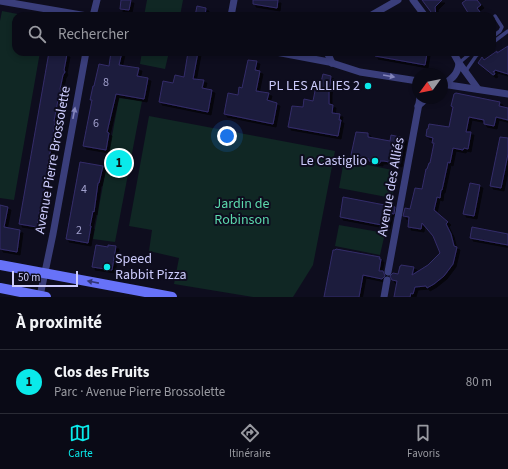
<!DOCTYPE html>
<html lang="fr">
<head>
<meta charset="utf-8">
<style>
	:root { --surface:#0a0a16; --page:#13131f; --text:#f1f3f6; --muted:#999aa1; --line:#2a2b35; --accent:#0aeaea }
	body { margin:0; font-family:"Source Sans 3",sans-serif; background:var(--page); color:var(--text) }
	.compass { position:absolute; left:412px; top:68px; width:36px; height:36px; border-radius:50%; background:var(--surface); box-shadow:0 2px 6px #0003; rotate:237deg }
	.scale { position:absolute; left:12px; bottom:10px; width:66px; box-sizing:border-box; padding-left:4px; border:2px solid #cdccfd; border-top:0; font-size:11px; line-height:14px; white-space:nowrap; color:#cdccfd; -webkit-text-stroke:3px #0e0d1e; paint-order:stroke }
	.you { position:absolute; left:227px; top:136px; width:14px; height:14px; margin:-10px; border:3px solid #fff; border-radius:50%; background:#1a73e8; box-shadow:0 0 0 6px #1a73e833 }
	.badge { display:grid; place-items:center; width:26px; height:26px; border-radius:50%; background:var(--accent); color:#111; font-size:13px; font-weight:700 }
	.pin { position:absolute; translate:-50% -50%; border:2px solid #fff; box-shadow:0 1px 4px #0006 }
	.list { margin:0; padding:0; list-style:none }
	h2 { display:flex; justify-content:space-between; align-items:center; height:52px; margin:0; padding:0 16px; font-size:17px }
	h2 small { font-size:13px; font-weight:400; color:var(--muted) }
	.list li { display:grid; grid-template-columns:26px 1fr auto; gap:12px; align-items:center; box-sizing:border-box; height:64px; padding:0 16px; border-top:1px solid var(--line) }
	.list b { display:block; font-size:15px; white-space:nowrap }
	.list p { margin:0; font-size:13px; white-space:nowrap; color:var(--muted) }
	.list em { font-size:13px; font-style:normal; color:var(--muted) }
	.icon { flex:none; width:22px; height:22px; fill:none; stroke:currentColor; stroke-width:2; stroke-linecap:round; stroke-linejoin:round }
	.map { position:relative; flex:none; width:508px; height:297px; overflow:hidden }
	.search { position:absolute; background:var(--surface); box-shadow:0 2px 6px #0003; left:12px; right:12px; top:12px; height:44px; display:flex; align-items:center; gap:10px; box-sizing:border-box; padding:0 14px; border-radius:12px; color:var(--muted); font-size:15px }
	.sheet { height:116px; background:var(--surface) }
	nav { display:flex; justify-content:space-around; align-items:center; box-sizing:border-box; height:56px; border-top:1px solid var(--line); background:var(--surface); font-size:11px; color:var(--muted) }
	nav a { display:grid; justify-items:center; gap:2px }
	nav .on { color:var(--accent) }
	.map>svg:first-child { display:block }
</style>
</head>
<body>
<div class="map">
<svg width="508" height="297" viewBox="0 0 508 297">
	<defs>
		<filter id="shadow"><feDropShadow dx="3" dy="3" stdDeviation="0" flood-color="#0009"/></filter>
	</defs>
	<rect width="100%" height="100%" fill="#0e0d1e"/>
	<g fill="#102724">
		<polygon points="147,0 183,0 180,16 144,16"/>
		<polygon points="2,11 28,16 16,16 16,52 40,52 14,200 0,198 0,21"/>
		<polygon points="142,52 169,52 165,69 140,64"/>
		<polygon points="119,98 142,101 115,242 93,239"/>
		<polygon points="149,116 335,151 313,265 293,297 253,297 174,284 179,258 149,251 152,230 129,226"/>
		<polygon points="344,160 397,171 392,198 339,188"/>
		<polygon points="339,225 385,233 380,255 335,246"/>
	</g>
	<g fill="#1e1a3e" stroke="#332d69" filter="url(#shadow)">
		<polygon points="121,0 131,0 129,10 120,9"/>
		<polygon points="253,0 278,0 277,8 253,4"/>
		<polygon points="422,0 442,0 435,7 436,16 434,16"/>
		<polygon points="466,0 477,0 481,5 477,8 483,16 470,16 462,3"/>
		<polygon points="197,6 206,8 205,16 195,16"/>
		<polygon points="508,46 508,74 495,70 494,72 493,71 495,74 493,75 478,63 482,57 484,60 497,51 497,53"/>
		<polygon points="49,52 67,54 64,70 65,72 63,75 60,89 61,92 59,95 54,121 55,121 53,137 54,139 52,143 47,168 48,168 45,184 46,186 44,190 42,207 40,208 37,227 19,224"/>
		<polygon points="111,52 122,52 119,65 139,68 137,76 148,78 144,99 116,94 107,132 109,133 106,150 83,146 92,100 90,100 93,86 94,86 99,64 109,66"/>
		<polygon points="188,52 198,52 193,79 204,80 202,88 212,90 208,112 159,102 163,81 173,83 175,75 184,77"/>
		<polygon points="376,52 420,52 427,53 425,65 375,56"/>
		<polygon points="248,60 257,61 255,70 260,71 256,91 269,93 267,100 277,103 273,124 224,114 228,93 238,95 239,87 242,88"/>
		<polygon points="323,74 331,76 329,92 329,104 333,105 332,113 340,114 339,120 341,120 338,136 288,127 292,106 303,107 304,99 313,101 317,81 321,82"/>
		<polygon points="456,93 500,102 499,106 508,108 508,120 496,117 494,126 484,124 484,120 469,117 466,132 471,132 468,149 464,148 463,150 453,148 450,163 448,162 442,190 441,190 440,198 437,197 434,210 448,222 446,224 451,234 454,246 457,247 453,264 444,276 434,284 427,288 426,286 415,287 413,294 411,293 410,297 394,297 397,281 392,280 390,276 393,273 398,274 400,266 401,266 401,265 414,267 412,275 428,265 440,253 433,236 422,223 421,229 408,227 409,217 403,216 405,208 410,209 415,188 422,189 426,169 427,169 429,163 430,163 434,143 432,143 433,138 426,136 427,129 428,129 429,124 449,127 453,107 451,106 454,94"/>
		<polygon points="356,132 368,133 368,137 390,141 391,135 404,138 399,164 384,161 380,161 380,163 369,161 369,159 366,158 351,155"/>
		<polygon points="500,137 508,138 508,154 501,188 490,186"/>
		<polygon points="80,162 103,166 99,183 98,183 94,212 93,211 90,226 91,226 88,243 66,239"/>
		<polygon points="470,183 480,185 474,216 463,214"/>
		<polygon points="343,197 395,207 394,214 390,213 387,226 340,217"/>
		<polygon points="0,205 8,207 4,227 20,230 17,252 0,249"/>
		<polygon points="472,227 508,234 508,245 470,238"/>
		<polygon points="96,245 108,247 108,245 116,246 112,270 92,267"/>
		<polygon points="336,249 380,257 379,259 381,259 379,271 383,271 385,276 382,279 363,275 359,297 324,297 333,250 335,250"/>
	</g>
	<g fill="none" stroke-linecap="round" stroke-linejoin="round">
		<g stroke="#3a3e7b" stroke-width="3.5">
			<polyline points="492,37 500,31 502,27 495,16"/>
			<polyline points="492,43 508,31"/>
			<polyline points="459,63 472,52"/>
			<polyline points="465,72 476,56 481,52"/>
		</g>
		<g stroke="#3a3e7b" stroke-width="7">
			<polyline points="413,0 425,16"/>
			<polyline points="0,1 87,16"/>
			<polyline points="93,16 97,0"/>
			<polyline points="231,16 234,0"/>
			<polyline points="370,16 398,0"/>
			<polyline points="276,52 329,62 360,72 418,81"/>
			<polyline points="327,52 332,63"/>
			<polyline points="453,52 459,63 478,89"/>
			<polyline points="442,84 508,94"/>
			<path d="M442 86C451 79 458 75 459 63"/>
			<polyline points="418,106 427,98"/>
			<polyline points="388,272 420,98"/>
			<polyline points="40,296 53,234 86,52"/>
			<polyline points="384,297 387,280"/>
		</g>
		<g stroke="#6772f8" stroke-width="10">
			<polyline points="0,265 172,297"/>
			<polyline points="0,288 46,297"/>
		</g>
	</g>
	<defs><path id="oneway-solid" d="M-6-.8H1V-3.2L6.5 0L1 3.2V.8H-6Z"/></defs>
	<g fill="#8485bc">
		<use href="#oneway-solid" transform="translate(389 76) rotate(10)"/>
		<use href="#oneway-solid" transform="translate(74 113) rotate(-79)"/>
	</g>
	<use fill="#323575" href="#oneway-solid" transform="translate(93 282) rotate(-169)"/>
	<g fill="#0aeaea" stroke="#0e0d1e" stroke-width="1.5">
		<circle cx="368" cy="86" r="4"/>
		<circle cx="375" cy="161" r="4"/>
		<circle cx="107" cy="267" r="4"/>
	</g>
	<g text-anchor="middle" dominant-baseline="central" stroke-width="4" stroke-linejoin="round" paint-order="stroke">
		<g font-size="12" fill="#a1a0cd">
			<text x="106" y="82">8</text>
			<text x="96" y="123">6</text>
			<text x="84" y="189">4</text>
			<text x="79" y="230">2</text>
		</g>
		<g font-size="14" fill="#cdccfd" stroke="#0e0d1e" text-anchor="end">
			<text x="360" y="86">PL LES ALLIES 2</text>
			<text x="367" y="161">Le Castiglio</text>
			<text x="115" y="259" text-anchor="start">Speed<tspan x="115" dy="16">Rabbit Pizza</tspan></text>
		</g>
		<g font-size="14" fill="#cdccfd" stroke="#0e0d1e">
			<text transform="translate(53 160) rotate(-80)">Avenue Pierre Brossolette</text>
			<text transform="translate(391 187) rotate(-80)">Avenue des Alliés</text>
		</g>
		<g font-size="14" fill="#5cd9ad" stroke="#0e0d1e">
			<text x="242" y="204">Jardin de<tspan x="242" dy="16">Robinson</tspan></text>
		</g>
	</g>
</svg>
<svg class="compass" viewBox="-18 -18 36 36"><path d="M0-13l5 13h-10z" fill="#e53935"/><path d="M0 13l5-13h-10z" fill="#999aa1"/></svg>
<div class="scale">50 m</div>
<div class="you"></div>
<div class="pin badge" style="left:119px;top:163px">1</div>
<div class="search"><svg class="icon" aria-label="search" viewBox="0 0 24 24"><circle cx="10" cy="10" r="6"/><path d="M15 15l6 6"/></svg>Rechercher</div>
</div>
<section class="sheet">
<h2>À proximité<small></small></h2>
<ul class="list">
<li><span class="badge">1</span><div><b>Clos des Fruits</b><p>Parc · Avenue Pierre Brossolette</p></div><em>80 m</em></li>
</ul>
</section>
<nav>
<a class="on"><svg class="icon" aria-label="map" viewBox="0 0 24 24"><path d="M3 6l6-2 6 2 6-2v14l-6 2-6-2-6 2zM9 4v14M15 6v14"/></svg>Carte</a>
<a><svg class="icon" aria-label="directions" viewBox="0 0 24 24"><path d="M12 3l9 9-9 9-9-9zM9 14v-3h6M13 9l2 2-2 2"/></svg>Itinéraire</a>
<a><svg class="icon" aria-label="saved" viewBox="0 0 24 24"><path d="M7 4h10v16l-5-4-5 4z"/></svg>Favoris</a>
</nav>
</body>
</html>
